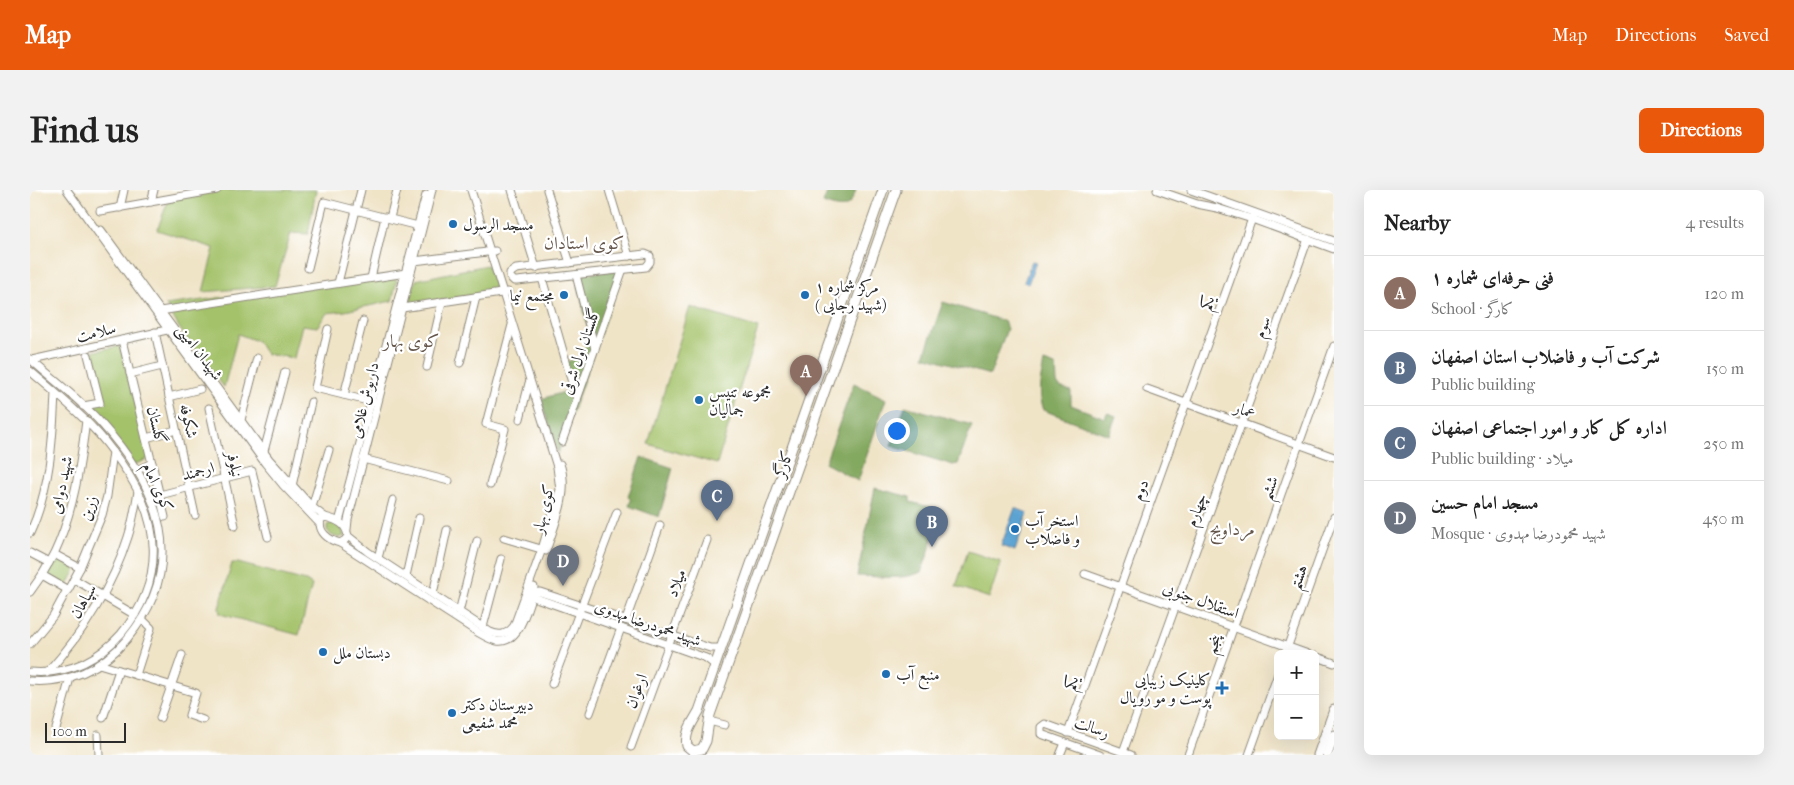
<!DOCTYPE html>
<html lang="en">
<head>
<meta charset="utf-8">
<style>
	:root { --surface:#fff; --page:#f2f2f2; --text:#222; --muted:#767676; --line:#e0e0e0; --accent:#ea580c }
	body { margin:0; font-family:"IM FELL French Canon",Amiri,serif; background:var(--page); color:var(--text) }
	.controls { position:absolute; right:15px; bottom:15px; display:grid; overflow:hidden; border-radius:8px; box-shadow:0 5px 20px #0002 }
	.controls button { width:45px; height:45px; display:grid; place-items:center; padding:0; border:0; border-bottom:1px solid var(--line); background:var(--surface); color:var(--text); font:25px sans-serif }
	.scale { position:absolute; left:15px; bottom:12px; width:81px; box-sizing:border-box; padding-left:5px; border:2px solid #2b2b2b; border-top:0; font-size:14px; line-height:18px; white-space:nowrap; color:#2b2b2b; -webkit-text-stroke:4px #fff; paint-order:stroke }
	.you { position:absolute; left:866px; top:240px; width:18px; height:18px; margin:-12px; border:4px solid #fff; border-radius:50%; background:#1a73e8; box-shadow:0 0 0 8px #1a73e833 }
	.badge { display:grid; place-items:center; width:32px; height:32px; border-radius:50%; background:var(--accent); color:#fff; font-size:16px; font-weight:700 }
	.pin { position:absolute; translate:-50% -41px; filter:drop-shadow(0 1px 2px #0008) }
	.pin::after { content:''; position:absolute; top:26px; width:18px; height:15px; background:inherit; clip-path:polygon(0 0,100% 0,50% 100%) }
	.list { margin:0; padding:0; list-style:none }
	h2 { display:flex; justify-content:space-between; align-items:center; height:65px; margin:0; padding:0 20px; font-size:21px }
	h2 small { font-size:16px; font-weight:400; color:var(--muted) }
	.list li { display:grid; grid-template-columns:32px 1fr auto; gap:15px; align-items:center; box-sizing:border-box; height:75px; padding:0 20px; border-top:1px solid var(--line) }
	.list b { display:block; font-size:19px; white-space:nowrap }
	.list p { margin:0; font-size:16px; white-space:nowrap; color:var(--muted) }
	.list em { font-size:16px; font-style:normal; color:var(--muted) }
	.map { position:relative; flex:none; width:1304px; height:565px; overflow:hidden; border-radius:8px }
	header { display:flex; align-items:center; gap:30px; box-sizing:border-box; height:70px; padding:0 25px; background:var(--accent); color:#fff }
	header strong { font-size:24px }
	nav { display:flex; gap:28px; margin-inline-start:auto; font-size:18px }
	.intro { display:flex; align-items:center; justify-content:space-between; box-sizing:border-box; height:120px; padding:0 30px }
	h1 { margin:0; font-size:35px }
	.button { padding:12px 22px; border-radius:8px; background:var(--accent); color:#fff; font-size:18px; font-weight:700 }
	main { display:flex; gap:30px; padding:0 30px }
	aside { flex:1; background:var(--surface); border-radius:8px; box-shadow:0 5px 20px #0002 }
	.map>svg:first-child { display:block }
</style>
</head>
<body>
<header>
<strong>Map</strong>
<nav><a>Map</a><a>Directions</a><a>Saved</a></nav>
</header>
<div class="intro"><h1>Find us</h1><a class="button">Directions</a></div>
<main>
<div class="map">
<svg width="1304" height="565" viewBox="0 0 1304 565">
	<rect width="100%" height="100%" fill="#fff"/>
	<filter id="ink" filterUnits="userSpaceOnUse"><feTurbulence type="fractalNoise" baseFrequency=".02" numOctaves="2"/><feDisplacementMap in="SourceGraphic" scale="10" xChannelSelector="R" yChannelSelector="G"/><feConvolveMatrix kernelMatrix="1 2 1 2 8 2 1 2 1" color-interpolation-filters="sRGB"/></filter>
	<filter id="wash" filterUnits="userSpaceOnUse"><feTurbulence type="fractalNoise" baseFrequency=".0096" numOctaves="4" result="noise"/><feDisplacementMap in="SourceGraphic" scale="20" xChannelSelector="R" yChannelSelector="G"/><feGaussianBlur stdDeviation="1.12" result="paint"/><feColorMatrix in="noise" values="0 0 0 0 0 0 0 0 0 0 0 0 0 0 0 0 0 1.4 0 .05"/><feComposite in="paint" operator="in"/></filter>
	<g filter="url(#wash)">
		<rect width="100%" height="100%" fill="#f0e4c7"/>
		<g fill="#a4c26a" stroke="#68764a">
			<polygon points="183,0 286,0 278,44 261,43 245,96 173,102 184,58 127,40 140,6"/>
			<polygon points="457,75 467,102 378,115 386,90"/>
			<polygon points="358,85 367,90 362,111 315,121 297,123 287,137 272,135 264,168 236,164 227,151 208,144 194,197 150,139 136,115"/>
			<polygon points="660,117 728,138 687,274 618,254"/>
			<polygon points="90,156 120,268 103,275 61,216 71,206 61,162"/>
			<polygon points="302,333 311,337 314,346 309,348 301,345 297,340 297,335"/>
			<polygon points="938,361 971,372 959,408 926,396"/>
			<polygon points="24,366 46,379 37,397 15,385"/>
			<polygon points="202,373 208,373 276,391 282,395 269,445 190,424 189,418"/>
		</g>
		<g fill="#83a85e" stroke="#576a44">
			<path d="M798 0H826C819 21 812 20 793 13Z"/>
			<polygon points="593,79 528,263 511,209 544,199 536,172 552,167 558,150 560,148 546,85"/>
			<polygon points="913,112 974,131 977,139 960,185 894,166"/>
			<path d="M1014 172 1026 176 1027 193 1030 197 1041 201V215L1075 228 1077 223 1086 226 1079 245 1013 220C1006 205 1011 187 1014 172Z"/>
			<polygon points="824,193 856,209 828,291 795,273"/>
			<polygon points="875,216 942,235 928,274 923,275 861,256"/>
			<polygon points="611,267 643,278 629,327 599,316 601,310 598,307"/>
			<path d="M845 298 880 307V312L913 320 892 381C878 391 845 386 827 386Z"/>
		</g>
		<g fill="#5ca3d2" stroke="#44677e">
			<polygon points="1002,71 1006,72 998,94 994,92"/>
			<polygon points="985,318 998,323 985,361 971,356"/>
		</g>
	</g>
	<g filter="url(#ink)">
		<g fill="none" stroke-linecap="round" stroke-linejoin="round">
			<g stroke="#8e8879" stroke-width="9">
				<g id="minor">
					<polyline points="37,0 235,273 253,295 290,334"/>
					<polyline points="482,0 506,78"/>
					<polyline points="517,0 540,73"/>
					<polyline points="579,0 599,66"/>
					<polyline points="1127,0 1167,14 1187,18 1222,29 1304,59"/>
					<polyline points="1161,0 1304,51"/>
					<polyline points="121,12 124,0"/>
					<polyline points="90,18 94,0"/>
					<polyline points="70,21 187,0"/>
					<polyline points="360,28 367,0"/>
					<polyline points="71,40 239,269 282,317 295,327"/>
					<polygon points="615,64 620,66 620,72 616,77 487,91 484,91 480,87 480,83 486,79"/>
					<polyline points="384,71 465,61"/>
					<polyline points="278,78 294,12 388,36"/>
					<polyline points="546,85 565,159"/>
					<polyline points="341,88 355,27"/>
					<polyline points="512,88 547,210"/>
					<polyline points="308,93 331,0"/>
					<polyline points="372,118 478,102"/>
					<polyline points="130,121 376,83"/>
					<polyline points="298,139 285,198 342,212"/>
					<polyline points="125,142 165,325"/>
					<polyline points="92,150 135,327"/>
					<path d="M0 169C23 190 50 209 71 233 130 298 160 374 97 449 72 479 38 494 0 491"/>
					<polyline points="2,170 137,140 140,137"/>
					<polyline points="430,173 446,107"/>
					<polyline points="397,177 412,112"/>
					<path d="M0 181C21 199 43 217 62 237 73 248 82 260 91 273 131 329 137 389 91 444 67 471 36 485 0 482"/>
					<polyline points="100,184 132,176"/>
					<polyline points="1117,199 1304,267"/>
					<polyline points="314,205 333,131"/>
					<polyline points="139,207 170,199"/>
					<polyline points="53,216 70,213 58,165"/>
					<polyline points="179,218 205,336"/>
					<polyline points="490,229 499,193"/>
					<polyline points="211,230 227,168"/>
					<polyline points="116,248 146,240"/>
					<polyline points="532,252 593,79"/>
					<polyline points="234,261 255,182"/>
					<polyline points="333,269 419,291"/>
					<polyline points="107,280 122,273"/>
					<polyline points="460,295 475,239 456,234 482,135"/>
					<polyline points="262,296 281,212"/>
					<polyline points="126,306 222,281 238,347"/>
					<polyline points="282,317 299,260"/>
					<polyline points="309,332 396,5"/>
					<polyline points="317,339 318,330 402,0"/>
					<path d="M0 343C20 300 23 250 25 203"/>
					<path d="M318 346 315 350 310 353C299 350 287 342 291 329L295 327C307 330 316 333 318 346L338 362 460 442C470 446 477 445 484 436L512 359 528 306 530 300 527 277 441 0"/>
					<polyline points="474,348 514,360"/>
					<path d="M310 353 449 443C454 446 461 450 467 451 490 455 499 413 504 397"/>
					<path d="M516 361C525 333 540 303 530 274"/>
					<polyline points="0,363 19,373"/>
					<path d="M24 364C44 321 50 277 56 231"/>
					<polygon points="24,364 50,378 38,400 12,385"/>
					<polyline points="348,368 363,310"/>
					<polyline points="50,378 72,325 77,306 83,262"/>
					<polyline points="1055,384 1278,464"/>
					<polyline points="376,386 389,328"/>
					<polyline points="44,389 105,425"/>
					<polyline points="0,402 12,385"/>
					<polyline points="500,402 506,408 676,468 685,475"/>
					<polyline points="502,403 510,402 680,458 690,458"/>
					<polyline points="403,404 417,340"/>
					<polyline points="429,422 447,351"/>
					<polyline points="596,430 630,335"/>
					<polyline points="453,437 471,369"/>
					<polyline points="0,454 23,426 37,400"/>
					<polyline points="1255,464 1304,327"/>
					<polyline points="1285,466 1304,473"/>
					<polyline points="69,474 166,503 159,525 173,530"/>
					<path d="M17 483C53 443 82 398 98 347 103 332 105 317 108 302"/>
					<polyline points="106,485 121,438 112,429"/>
					<polyline points="522,494 587,322"/>
					<polyline points="560,523 591,438"/>
					<polyline points="73,528 89,480"/>
					<polyline points="130,528 152,465"/>
					<polyline points="679,531 695,535"/>
					<polyline points="26,539 40,488"/>
					<polyline points="1038,543 1224,23"/>
					<polyline points="68,545 69,565"/>
					<polyline points="601,557 677,350"/>
					<polyline points="1093,562 1278,49"/>
					<polyline points="1030,565 1035,553"/>
					<polyline points="1070,565 1011,544 1011,537 1015,534 1101,565"/>
					<polyline points="1158,565 1304,156"/>
					<polyline points="1219,565 1248,484"/>
				</g>
			</g>
			<g stroke="#8e8879" stroke-width="11">
				<g id="major">
					<path d="M853 0 669 521C663 532 654 543 657 556L663 561 672 559 676 551 680 525 866 0"/>
					<polyline points="1288,565 1304,520"/>
					<polyline points="1297,565 1304,545"/>
				</g>
			</g>
			<use href="#minor" stroke="#fff" stroke-width="7"/>
			<use href="#major" stroke="#fff" stroke-width="9"/>
		</g>
	</g>
	<g fill="#1f6fb2" stroke="#fff" stroke-width="2">
		<circle cx="423" cy="34" r="5"/>
		<circle cx="534" cy="105" r="5"/>
		<circle cx="775" cy="105" r="5"/>
		<circle cx="669" cy="210" r="5"/>
		<circle cx="985" cy="339" r="5"/>
		<circle cx="293" cy="462" r="5"/>
		<circle cx="856" cy="484" r="5"/>
		<path d="M1189.5 490.5h5v5h5v5h-5v5h-5v-5h-5v-5h5z"/>
		<circle cx="422" cy="523" r="5"/>
	</g>
	<g text-anchor="middle" dominant-baseline="central" stroke-width="4.5" stroke-linejoin="round" paint-order="stroke">
		<g font-size="16" fill="#2b2b2b" stroke="#fff" text-anchor="start">
			<text x="433" y="34">مسجد الرسول</text>
			<text x="785" y="96">مرکز شماره ۱<tspan x="785" dy="18">( شهید رجایی)</tspan></text>
			<text x="524" y="105" text-anchor="end">مجتمع نیما</text>
			<text x="679" y="201">مجموعه تنیس<tspan x="679" dy="18">جمالیان</tspan></text>
			<text x="995" y="330">استخر آب<tspan x="995" dy="18">و فاضلاب</tspan></text>
			<text x="303" y="462">دبستان ملل</text>
			<text x="866" y="484">منبع آب</text>
			<text x="1181" y="489" text-anchor="end">کلینیک زیبایی<tspan x="1181" dy="18">پوست و مو رویال</tspan></text>
			<text x="432" y="514">دبیرستان دکتر<tspan x="432" dy="18">محمد شفیعی</tspan></text>
		</g>
		<g font-size="16" fill="#2b2b2b" stroke="#fff">
			<text transform="translate(1177 113) rotate(-70)">یکم</text>
			<text transform="translate(1232 137) rotate(-70)">سوم</text>
			<text transform="translate(66 142) rotate(-13)">سلامت</text>
			<text transform="translate(550 161) rotate(-71)">گلستان اول شرقی</text>
			<text transform="translate(170 162) rotate(53)">شهیدان امینی</text>
			<text transform="translate(334 210) rotate(-76)">داریوش غلامی</text>
			<text transform="translate(1215 220) rotate(20)">عمار</text>
			<text transform="translate(159 231) rotate(77)">شکوفه</text>
			<text transform="translate(127 235) rotate(76)">گلستان</text>
			<text transform="translate(205 274) rotate(77)">نیلوفر</text>
			<text transform="translate(753 274) rotate(-71)">کارگر</text>
			<text transform="translate(168 281) rotate(-15)">ارجمند</text>
			<text transform="translate(31 295) rotate(-78)">شهید دوامی</text>
			<text transform="translate(128 297) rotate(65)">کوی امام</text>
			<text transform="translate(1239 298) rotate(-70)">ششم</text>
			<text transform="translate(1110 300) rotate(-70)">دوم</text>
			<text transform="translate(58 318) rotate(-74)">زرین</text>
			<text transform="translate(513 319) rotate(-77)">کوی بهار</text>
			<text transform="translate(1166 320) rotate(-70)">چهارم</text>
			<text transform="translate(1268 387) rotate(-70)">هشتم</text>
			<text transform="translate(646 393) rotate(-70)">میلاد</text>
			<text transform="translate(1171 410) rotate(20)">استقلال جنوبی</text>
			<text transform="translate(53 411) rotate(-60)">سپاهان</text>
			<text transform="translate(618 433) rotate(19)">شهید محمودرضا مهدوی</text>
			<text transform="translate(1183 454) rotate(-70)">پنجم</text>
			<text transform="translate(1041 493) rotate(-70)">یکم</text>
			<text transform="translate(606 501) rotate(-70)">ارغوان</text>
			<text transform="translate(1062 537) rotate(20)">رسالت</text>
		</g>
		<g font-size="18" fill="#65574c" stroke="#fff">
			<text x="554" y="53">کوی استادان</text>
			<text x="381" y="151">کوی بهار</text>
			<text x="1202" y="339">مرداویج</text>
		</g>
	</g>
</svg>
<div class="controls">
<button>+</button>
<button>−</button>
</div>
<div class="scale">100 m</div>
<div class="you"></div>
<div class="pin badge" style="left:776px;top:206px;background:#8d6e63">A</div>
<div class="pin badge" style="left:902px;top:357px;background:#5c6f8a">B</div>
<div class="pin badge" style="left:687px;top:331px;background:#5c6f8a">C</div>
<div class="pin badge" style="left:533px;top:396px;background:#6b7280">D</div>
</div>
<aside>
<h2>Nearby<small>4 results</small></h2>
<ul class="list">
<li><span class="badge" style="background:#8d6e63">A</span><div><b>فنی حرفه‌ای شماره ۱</b><p>School · کارگر</p></div><em>120 m</em></li>
<li><span class="badge" style="background:#5c6f8a">B</span><div><b>شرکت آب و فاضلاب استان اصفهان</b><p>Public building</p></div><em>150 m</em></li>
<li><span class="badge" style="background:#5c6f8a">C</span><div><b>اداره کل کار و امور اجتماعی اصفهان</b><p>Public building · میلاد</p></div><em>250 m</em></li>
<li><span class="badge" style="background:#6b7280">D</span><div><b>مسجد امام حسین</b><p>Mosque · شهید محمودرضا مهدوی</p></div><em>450 m</em></li>
</ul>
</aside>
</main>
</body>
</html>
